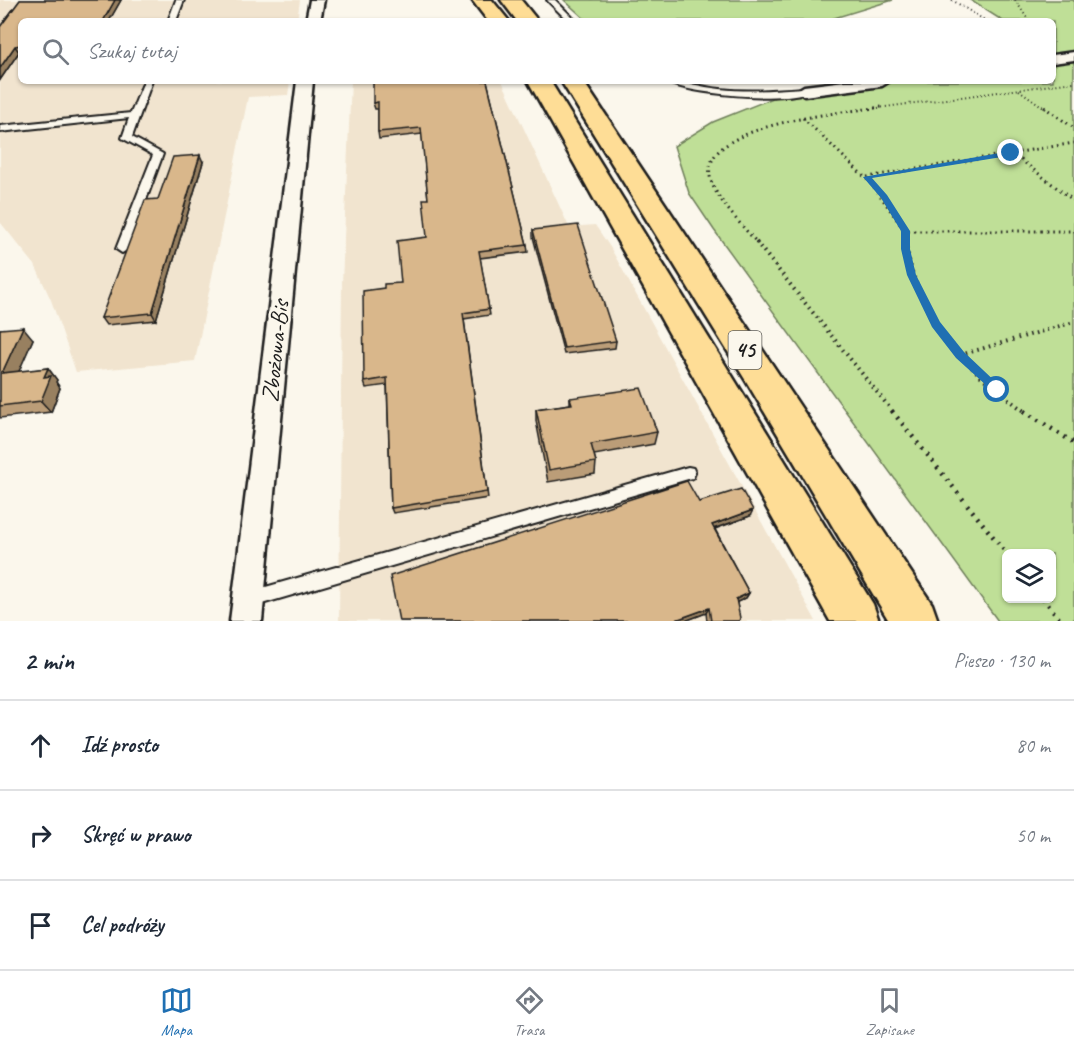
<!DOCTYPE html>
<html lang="pl">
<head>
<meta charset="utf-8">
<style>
	:root { --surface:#fff; --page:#f2f2f3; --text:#1f2937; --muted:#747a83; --line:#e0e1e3; --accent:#1f6fb2 }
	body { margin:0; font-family:Caveat,sans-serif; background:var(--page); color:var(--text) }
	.controls { position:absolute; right:18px; bottom:18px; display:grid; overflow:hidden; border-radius:9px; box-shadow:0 2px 4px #0004 }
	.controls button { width:54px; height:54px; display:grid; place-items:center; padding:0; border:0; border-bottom:2px solid var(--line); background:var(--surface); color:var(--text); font:30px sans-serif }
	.stop { position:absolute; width:18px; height:18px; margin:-14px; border:4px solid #1f6fb2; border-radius:50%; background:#fff }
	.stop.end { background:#1f6fb2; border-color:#fff; box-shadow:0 2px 6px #0008 }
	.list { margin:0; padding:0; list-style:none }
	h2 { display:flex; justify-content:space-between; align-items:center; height:78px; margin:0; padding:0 24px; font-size:26px }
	h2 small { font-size:20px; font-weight:400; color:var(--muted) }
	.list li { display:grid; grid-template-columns:39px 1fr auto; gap:18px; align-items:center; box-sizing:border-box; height:90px; padding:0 24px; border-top:2px solid var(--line) }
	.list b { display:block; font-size:22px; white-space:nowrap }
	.list em { font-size:20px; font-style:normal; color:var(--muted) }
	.icon { flex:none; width:33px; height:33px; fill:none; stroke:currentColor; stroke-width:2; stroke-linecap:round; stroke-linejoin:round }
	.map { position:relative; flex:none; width:1074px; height:621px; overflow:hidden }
	.search { position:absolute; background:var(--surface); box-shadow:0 2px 4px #0004; left:18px; right:18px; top:18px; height:66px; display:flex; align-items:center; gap:15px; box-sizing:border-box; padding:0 21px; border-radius:9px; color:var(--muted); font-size:22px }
	.sheet { height:348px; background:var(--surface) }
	nav { display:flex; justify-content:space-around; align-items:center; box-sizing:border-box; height:84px; border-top:2px solid var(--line); background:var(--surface); font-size:16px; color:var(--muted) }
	nav a { display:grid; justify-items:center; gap:3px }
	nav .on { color:var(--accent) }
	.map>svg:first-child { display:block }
</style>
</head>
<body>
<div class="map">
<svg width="1074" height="621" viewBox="0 0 1074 621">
	<rect width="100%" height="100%" fill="#fbf7ec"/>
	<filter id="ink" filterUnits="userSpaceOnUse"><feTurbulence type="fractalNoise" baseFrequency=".0167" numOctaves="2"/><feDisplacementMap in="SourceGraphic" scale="12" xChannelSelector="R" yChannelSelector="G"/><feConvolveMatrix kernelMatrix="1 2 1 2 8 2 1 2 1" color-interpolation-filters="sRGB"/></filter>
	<g filter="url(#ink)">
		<g fill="#f1e4cf">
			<polygon points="0,0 300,0 297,21 21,21 21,81 290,81 288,95 248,97 195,361 76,372 51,300 35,265 0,222"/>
			<polygon points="351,81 502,81 569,227 595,225 610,247 816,621 339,621 342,283"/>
		</g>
		<g fill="#bfdf97" stroke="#6e7e5a" stroke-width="1.5" fill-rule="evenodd">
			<polygon points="564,0 893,0 834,18 837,21 587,21"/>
			<path d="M970 0H1074V621H998L714 230 689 193 674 146 713 122 773 98 895 81H1053V59L1059 57 1053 53V21H1003ZM1006 554H1052V598H1006Z"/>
		</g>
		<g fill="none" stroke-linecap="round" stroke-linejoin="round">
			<g stroke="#1c1c1c" stroke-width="4">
				<g id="service">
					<polygon points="176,0 184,0 176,21 168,21"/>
					<polygon points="547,0 555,0 576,21 568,21"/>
					<polygon points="144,81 152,81 132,137 163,154 128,249 122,253 116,249 153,155 122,138 129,118 0,132 0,126 131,113"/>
					<path d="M665 81C683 81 701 87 720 89 748 92 776 90 804 88L808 91C790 103 683 94 665 81Z"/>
					<polygon points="688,467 693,468 695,473 693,478 688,479 248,608 242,606 240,600 242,594 248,592"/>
				</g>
			</g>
			<g stroke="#1c1c1c" stroke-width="5">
				<g id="minor">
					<polygon points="310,0 324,0 320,21 306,21"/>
					<polygon points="1074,52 1074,60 1053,63 1053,55"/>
					<polygon points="297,81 313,81 262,621 230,621"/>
					<polygon points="845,81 890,81 882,86 804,96 796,91 804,86"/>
				</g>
			</g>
			<g stroke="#1c1c1c" stroke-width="5">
				<g id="primary">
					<polygon points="472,0 492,0 509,21 488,21"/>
					<polygon points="501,0 521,0 538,21 517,21"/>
					<polygon points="528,81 550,81 873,604 879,621 830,621"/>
					<polygon points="561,81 583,81 932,604 938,621 889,621 746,381"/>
				</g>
			</g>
			<g stroke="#1c1c1c" stroke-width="2" stroke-dasharray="1 3" stroke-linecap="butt">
				<polyline points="952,0 986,21"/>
				<polyline points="1015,0 1029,21"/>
				<polyline points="1019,90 1046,109"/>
				<polyline points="870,109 1074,82"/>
			</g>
			<g stroke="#1c1c1c" stroke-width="3" stroke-dasharray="1.5 4" stroke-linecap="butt">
				<polyline points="1044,107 1074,128"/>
				<polyline points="803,118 872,184 905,231"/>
				<polyline points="1012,153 1074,201"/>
				<polyline points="867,177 1074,143"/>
				<path d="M758 244C744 227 713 197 710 176 701 123 847 112 882 107"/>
				<polyline points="907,244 905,231 1074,231"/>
			</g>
			<g stroke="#1c1c1c" stroke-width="4" stroke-dasharray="1.5 4.5" stroke-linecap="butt">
				<polyline points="756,242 893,412"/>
				<path d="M906 242C915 316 967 371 1026 412"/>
				<polyline points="960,355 1074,322"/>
			</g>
			<g stroke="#1c1c1c" stroke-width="4.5" stroke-dasharray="2 6" stroke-linecap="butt">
				<polyline points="892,411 1007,554"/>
				<polyline points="1024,411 1074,443"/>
				<polyline points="1043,598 1061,621"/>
			</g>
			<use href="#service" fill="#fbf7ec" fill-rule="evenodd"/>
			<use href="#minor" fill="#fbf7ec" fill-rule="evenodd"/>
			<use href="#primary" fill="#fedd96" fill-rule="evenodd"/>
		</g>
		<g fill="#bb9d78" stroke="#1c1c1c" stroke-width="1.5">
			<polygon points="20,0 121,0 109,21 21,21 21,52 19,52 0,80 0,27"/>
			<polygon points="487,81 527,245 528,252 480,258 490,315 464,319 488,498 393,513 391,508 387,385 366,388 364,382 384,288 401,283 427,237 428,199 422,134 379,139 378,132 378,109 375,109 373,103"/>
			<polygon points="203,162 156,320 106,325 101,318 158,199"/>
			<polygon points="533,230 616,341 615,348 564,354 533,237"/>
			<polygon points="0,329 33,339 18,372 48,368 57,380 56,382 60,388 51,412 0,418"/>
			<polygon points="570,398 657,432 654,444 594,455 596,462 595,474 548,482 536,421 536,409 570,404"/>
			<polygon points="699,502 750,516 715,529 749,593 746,598 737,602 739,621 707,621 706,613 685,621 399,621"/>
		</g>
		<g fill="#988061" stroke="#1c1c1c" stroke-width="1.5">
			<polygon points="115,0 121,0 109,21 103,21"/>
			<polygon points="15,46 19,52 0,80 0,68"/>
			<polygon points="200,155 203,162 156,320 152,313"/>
			<polygon points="23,327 33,339 13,385 2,373"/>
			<polygon points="48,368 57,380 56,382 60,388 51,412 41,401 44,377"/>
			<polygon points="753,510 750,516 710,530 712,525"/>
			<polygon points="749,593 746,598 733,604 736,599"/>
			<polygon points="709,608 706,613 685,621 673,621"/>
		</g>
		<g fill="#d9b78b" stroke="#1c1c1c" stroke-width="1.5">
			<polygon points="20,0 115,0 103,21 21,21 21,45 15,46 0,68 0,27"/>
			<polygon points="373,81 487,81 527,245 479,251 489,309 463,313 487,492 391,508 387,378 364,382 363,291 384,288 384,284 401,283 397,241 427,237 423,199 428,199 421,128 378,132 378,102 373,103"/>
			<polygon points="200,155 152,313 101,318 145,200 158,199 173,157"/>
			<polygon points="578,225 616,341 564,348 533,230"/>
			<polygon points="23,327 2,373 48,368 44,377 51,376 41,401 0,406 0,329"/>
			<polygon points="641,388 657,432 591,444 596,462 549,470 536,409 572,404 570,398"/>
			<polygon points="687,481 699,502 741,489 753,510 712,525 749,593 736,599 740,618 739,621 711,621 709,608 673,621 399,621 390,576"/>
		</g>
	</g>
	<polygon fill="#1f6fb2" points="1011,151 1014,151 1014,155 872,178 887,195 910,231 910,249 916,275 940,322 964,352 1001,387 1001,393 997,395 956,358 932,327 907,275 901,249 901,231 881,198 863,177"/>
	<g text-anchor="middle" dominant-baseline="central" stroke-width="4.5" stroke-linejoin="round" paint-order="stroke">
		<rect fill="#fbf7ec" stroke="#5f5e5a" stroke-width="1.5" x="728.5" y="331" width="33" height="38" rx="4.5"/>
		<g font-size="22" font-weight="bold" fill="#1c1c1c">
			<text x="745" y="350">45</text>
		</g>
		<g font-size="24" fill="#1c1c1c" stroke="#fbf7ec">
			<text transform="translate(275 351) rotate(-84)">Zbożowa-Bis</text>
		</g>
	</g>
</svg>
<div class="controls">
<button><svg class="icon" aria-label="layers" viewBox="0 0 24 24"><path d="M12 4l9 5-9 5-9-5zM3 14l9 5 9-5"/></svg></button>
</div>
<div class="stop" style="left:997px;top:390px"></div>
<div class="stop end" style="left:1011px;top:153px"></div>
<div class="search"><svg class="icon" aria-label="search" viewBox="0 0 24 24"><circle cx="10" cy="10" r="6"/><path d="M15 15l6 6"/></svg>Szukaj tutaj</div>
</div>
<section class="sheet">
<h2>2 min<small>Pieszo · 130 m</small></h2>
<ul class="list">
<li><svg class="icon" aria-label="ahead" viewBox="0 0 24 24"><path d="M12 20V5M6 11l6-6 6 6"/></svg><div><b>Idź prosto</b></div><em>80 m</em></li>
<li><svg class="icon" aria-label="right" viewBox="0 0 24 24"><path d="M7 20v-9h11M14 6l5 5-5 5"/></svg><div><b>Skręć w prawo</b></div><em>50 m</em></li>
<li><svg class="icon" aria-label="arrive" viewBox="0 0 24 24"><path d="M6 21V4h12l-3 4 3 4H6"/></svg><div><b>Cel podróży</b></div></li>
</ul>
</section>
<nav>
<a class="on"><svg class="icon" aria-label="map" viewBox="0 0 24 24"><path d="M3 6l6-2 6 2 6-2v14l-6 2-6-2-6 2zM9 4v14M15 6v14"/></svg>Mapa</a>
<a><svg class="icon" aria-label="directions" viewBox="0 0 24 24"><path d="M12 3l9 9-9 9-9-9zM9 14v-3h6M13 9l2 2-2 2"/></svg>Trasa</a>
<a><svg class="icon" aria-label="saved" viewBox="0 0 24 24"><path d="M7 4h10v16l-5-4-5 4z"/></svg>Zapisane</a>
</nav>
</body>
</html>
